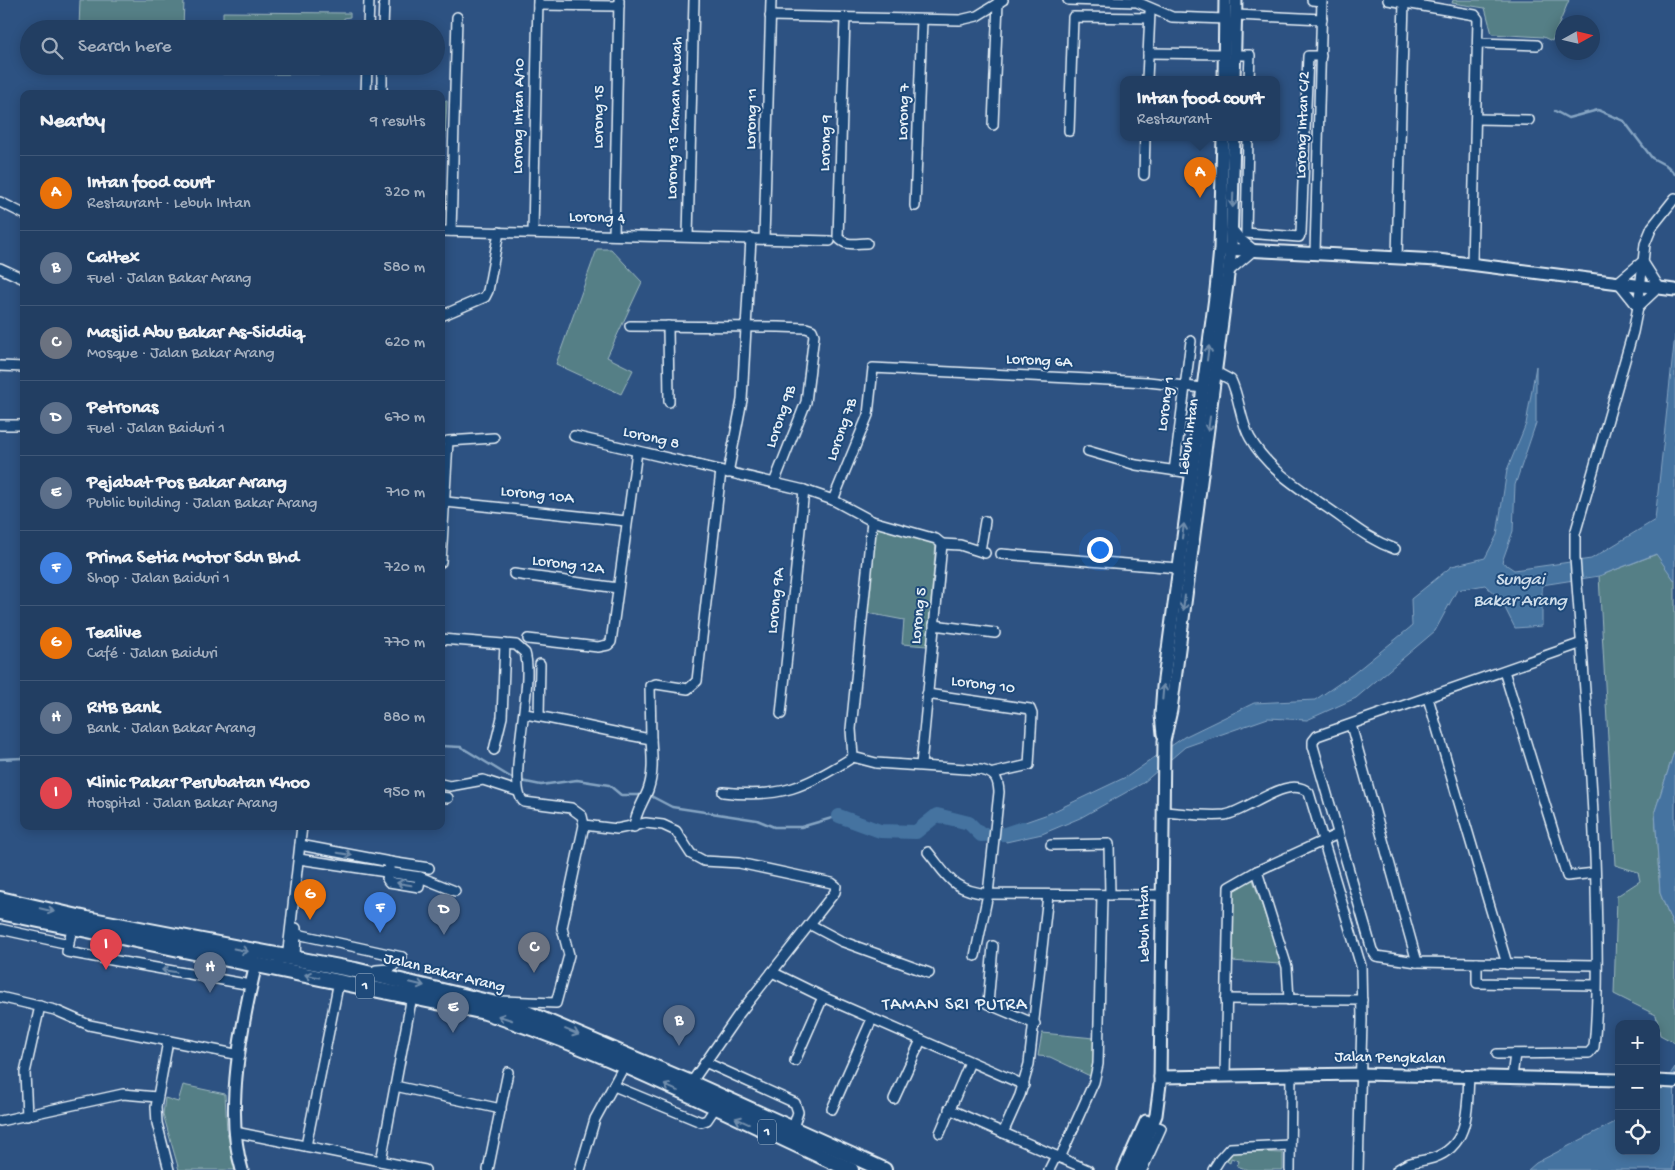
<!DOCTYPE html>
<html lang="en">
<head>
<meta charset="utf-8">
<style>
	:root { --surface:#223e62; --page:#2a4568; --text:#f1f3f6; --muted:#a2aebe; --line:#3f5777; --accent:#ffd166 }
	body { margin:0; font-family:"Gochi Hand",sans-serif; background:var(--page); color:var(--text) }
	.controls { position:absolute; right:15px; bottom:15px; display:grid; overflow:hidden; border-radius:10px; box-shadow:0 2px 12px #0003 }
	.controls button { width:45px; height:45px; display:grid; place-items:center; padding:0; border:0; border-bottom:1px solid var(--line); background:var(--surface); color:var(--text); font:25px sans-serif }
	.compass { position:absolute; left:1555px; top:15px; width:45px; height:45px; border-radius:50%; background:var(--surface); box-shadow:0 2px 12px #0003; rotate:82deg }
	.you { position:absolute; left:1099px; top:549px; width:18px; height:18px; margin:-12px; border:4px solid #fff; border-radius:50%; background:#1a73e8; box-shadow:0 0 0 8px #1a73e833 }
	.badge { display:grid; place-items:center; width:32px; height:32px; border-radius:50%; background:var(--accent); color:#fff; font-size:16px; font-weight:700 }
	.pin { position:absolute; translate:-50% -41px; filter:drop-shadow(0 1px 2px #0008) }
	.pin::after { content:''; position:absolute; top:26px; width:18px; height:15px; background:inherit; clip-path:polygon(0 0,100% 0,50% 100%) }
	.popup { position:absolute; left:1120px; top:76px; width:160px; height:65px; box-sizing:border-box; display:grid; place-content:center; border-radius:10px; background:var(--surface); filter:drop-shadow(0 1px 4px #0005); font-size:16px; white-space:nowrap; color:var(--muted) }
	.popup b { font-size:19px; color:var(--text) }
	.popup::after { content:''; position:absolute; left:50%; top:100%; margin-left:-10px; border:10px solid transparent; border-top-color:var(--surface) }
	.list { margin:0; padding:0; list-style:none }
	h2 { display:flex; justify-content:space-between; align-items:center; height:65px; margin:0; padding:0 20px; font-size:21px }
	h2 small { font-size:16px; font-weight:400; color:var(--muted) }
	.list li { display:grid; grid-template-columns:32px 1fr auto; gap:15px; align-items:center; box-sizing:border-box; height:75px; padding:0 20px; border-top:1px solid var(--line) }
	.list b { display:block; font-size:19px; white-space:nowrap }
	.list p { margin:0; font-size:16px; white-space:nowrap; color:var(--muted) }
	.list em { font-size:16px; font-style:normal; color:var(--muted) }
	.icon { flex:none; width:28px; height:28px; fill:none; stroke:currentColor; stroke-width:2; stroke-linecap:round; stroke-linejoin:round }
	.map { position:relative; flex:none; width:1675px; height:1170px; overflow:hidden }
	.search { position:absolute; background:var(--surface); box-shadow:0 2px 12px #0003; left:20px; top:20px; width:425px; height:55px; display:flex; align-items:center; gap:12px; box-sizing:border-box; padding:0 18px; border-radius:28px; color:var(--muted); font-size:19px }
	.panel { position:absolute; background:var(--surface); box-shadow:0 2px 12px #0003; left:20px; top:90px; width:425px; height:740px; border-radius:10px }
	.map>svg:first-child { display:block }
</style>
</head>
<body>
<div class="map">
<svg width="1675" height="1170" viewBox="0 0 1675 1170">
	<rect width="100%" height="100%" fill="#2d5282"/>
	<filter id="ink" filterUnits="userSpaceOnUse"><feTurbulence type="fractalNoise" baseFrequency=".02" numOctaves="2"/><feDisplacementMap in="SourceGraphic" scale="10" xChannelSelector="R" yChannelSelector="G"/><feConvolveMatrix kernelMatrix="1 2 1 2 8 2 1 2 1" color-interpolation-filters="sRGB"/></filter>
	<g filter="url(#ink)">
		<g fill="#557f86" stroke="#9eb8bf">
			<polygon points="80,0 184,0 183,29 79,29"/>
			<polygon points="1453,0 1569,0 1552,41 1543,37 1492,34 1485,8 1452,3"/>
			<polygon points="223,12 350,13 350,17 344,18 344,29 223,29"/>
			<rect x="223" y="66" width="121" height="8"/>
			<polygon points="441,100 447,101 445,139 441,139"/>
			<polygon points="597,249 611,249 642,282 607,357 633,370 621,394 556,364"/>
			<polygon points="874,524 936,543 927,646 902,644 904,620 867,613"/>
			<polygon points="1657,554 1675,581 1675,749 1655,811 1660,893 1675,931 1675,1043 1660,1035 1656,1015 1614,994 1617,896 1640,881 1638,872 1615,865 1599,576"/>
			<polygon points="1252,877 1279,955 1281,964 1230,961 1231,890"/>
			<polygon points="1042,1033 1094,1038 1095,1063 1090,1076 1050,1057 1038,1056"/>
			<polygon points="183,1085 225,1094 227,1132 236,1170 179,1170 163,1114 165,1098 178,1102"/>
			<polygon points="1233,1151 1283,1153 1283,1170 1248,1170 1237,1166 1239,1161 1231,1158 1230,1163 1223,1159"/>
		</g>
		<g fill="#4473a0" stroke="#86a5c3">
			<polygon points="1675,335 1675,581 1656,554 1599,576 1542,585 1542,626 1515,628 1501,600 1485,585 1457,590 1435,631 1356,698 1307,720 1268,718 1185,747 1143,783 1080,818 1042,834 1006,842 1005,829 1048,814 1128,776 1184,737 1254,703 1315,700 1353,674 1412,626 1411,599 1452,566 1485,558 1497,535 1507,470 1526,424 1536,366 1536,423 1515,485 1513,531 1502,562 1514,570 1591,559 1655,520"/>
			<polygon points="1675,749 1675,931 1660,893 1655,811"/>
			<polygon points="1675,1067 1673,1170 1528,1170 1536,1163 1619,1120 1619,1151 1656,1151 1656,1095"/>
		</g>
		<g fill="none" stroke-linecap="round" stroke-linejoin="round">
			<g stroke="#86a5c3" stroke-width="2.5">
				<polyline points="1555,111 1568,118 1598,110 1624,121 1652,158 1667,166 1675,174"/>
				<polyline points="441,746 461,747 515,780"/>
				<polyline points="0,759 24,758"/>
				<polyline points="521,781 541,785 577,780 609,785 621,795 644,795"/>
				<polyline points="649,795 672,807 757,820 774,827 801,827 839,816"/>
			</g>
			<polyline stroke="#4473a0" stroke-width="14" points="839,816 880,831 916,832 937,815 969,823 981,835 1005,834 1023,828"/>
			<g stroke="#e8f1f8" stroke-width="12">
				<g id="street">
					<polyline points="1068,0 1137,2 1172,17 1225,19"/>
					<polyline points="1312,0 1322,1"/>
					<polyline points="1388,0 1475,15 1478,19 1472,263"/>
					<polyline points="538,5 619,6"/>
					<polyline points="1236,15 1322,19"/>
					<polyline points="770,16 960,20 977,16 1003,0"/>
					<path d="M845 18 838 237C845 247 857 243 867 243"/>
					<polyline points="368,29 369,0"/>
					<polyline points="383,29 384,0"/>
					<polyline points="1479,43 1537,45"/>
					<polyline points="1148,53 1224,54"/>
					<polyline points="1235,55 1250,55 1249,79"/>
					<polyline points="1147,79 1150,12"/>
					<polyline points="366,94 367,66"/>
					<polyline points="382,94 382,66"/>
					<polyline points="1476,119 1529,120"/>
					<polyline points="993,125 998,2"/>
					<polyline points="1069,131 1073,17 1149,18"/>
					<polyline points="1248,137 1246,233 1299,237 1301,233 1308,56 1321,56"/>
					<polyline points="1144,175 1145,137"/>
					<polyline points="0,202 24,214"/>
					<polyline points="915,206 922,20"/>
					<polyline points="441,231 830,241"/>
					<polyline points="451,231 457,17"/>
					<polyline points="533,232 538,0"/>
					<polyline points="614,235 619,0"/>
					<polyline points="688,236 694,0"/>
					<polyline points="764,238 771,0"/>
					<polyline points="1315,252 1322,0"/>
					<polyline points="1397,257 1404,1"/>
					<polyline points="0,268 24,279"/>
					<polyline points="1228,272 1254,250 1240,239 1232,229"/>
					<polyline points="1638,307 1618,282 1643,261"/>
					<polyline points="1638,307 1659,287 1643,262"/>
					<polyline points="441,316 485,297 488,291 499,232"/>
					<polyline points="630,326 779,327 806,328 812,330 814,335 806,402 774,483"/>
					<polyline points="668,326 669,402"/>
					<polyline points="0,366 24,367"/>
					<path d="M1216 372 1231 380C1240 399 1240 421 1250 438 1267 468 1296 486 1323 505 1348 521 1366 539 1395 549"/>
					<polyline points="0,425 24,425"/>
					<polyline points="574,436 804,490 833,500 872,521 936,539 942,544 921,765"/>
					<polyline points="1088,451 1136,465 1191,473"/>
					<polyline points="1174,471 1191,341"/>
					<polyline points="728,473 742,400 751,238"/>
					<polyline points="833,500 868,415 873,368 1148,382 1203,388"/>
					<polyline points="446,502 626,521"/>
					<path d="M872 521 851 729 853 757 876 763 981 770C995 773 998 778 999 792L988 894 1162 895"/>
					<polyline points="942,544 960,545 985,553"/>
					<polyline points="980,551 985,521"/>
					<polyline points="1001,554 1178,568"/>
					<polyline points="441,562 448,441 494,438"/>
					<polyline points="514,574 618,588"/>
					<polyline points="934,625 995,633"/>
					<path d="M441 639 516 645 525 653C535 684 505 788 524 802L571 808 582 816 584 825 562 928 569 955 556 1003 500 1001"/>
					<polyline points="528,639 598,647 608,645 611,642 637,451"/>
					<polyline points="1582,643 1317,736 1313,741 1313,746 1372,950 1376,956 1417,962 1596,965"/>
					<polyline points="1504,671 1567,876 1595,873"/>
					<polyline points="927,694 1030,709 1032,714 1029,765 994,773"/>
					<polyline points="1428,698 1507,964"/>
					<path d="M525 714C568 721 609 732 651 739L650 686 656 684 688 689 697 681 721 471"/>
					<polyline points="781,714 804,490"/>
					<polyline points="539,716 540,664"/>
					<polyline points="1351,725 1417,962"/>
					<polyline points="494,750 502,717 505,644"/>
					<polyline points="441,784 450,786 483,780 517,791"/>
					<path d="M723 792C780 799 806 787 853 757"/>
					<polyline points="441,797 448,798"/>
					<path d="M1163 812C1182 813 1205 817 1225 815 1249 811 1289 773 1309 793L1361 966 1362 1020 1358 1170"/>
					<polyline points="584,825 617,829 646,823 663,825 676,831 691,854 704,861 739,863 832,883 836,886 835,892 739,1014 691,1083"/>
					<path d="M634 827C635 813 643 803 648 790 654 773 652 756 651 739"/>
					<polyline points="300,845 390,862"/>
					<polyline points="1051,845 1109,844 1110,895"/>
					<path d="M928 852C949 878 952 890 988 894L975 956"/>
					<polyline points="299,859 420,877 455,891"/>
					<polyline points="1257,871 1287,967 1289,1000"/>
					<polyline points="420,877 419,887 389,882 387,879 390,862 429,868"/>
					<polyline points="811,925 841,941 929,973"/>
					<polyline points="72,928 67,952 251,985"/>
					<polyline points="0,929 69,944"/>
					<polyline points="297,934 402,957"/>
					<polyline points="993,946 988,1004 1035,1024"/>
					<polyline points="287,959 302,826"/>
					<polyline points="295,960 296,928"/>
					<polyline points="1477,963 1477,983 1596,985"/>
					<polyline points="376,970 390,969 402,957"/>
					<polyline points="772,972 823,997 1024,1085"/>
					<polyline points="0,997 55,1010 89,1025 240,1055"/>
					<polyline points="1226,999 1362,1000"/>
					<polyline points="168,1041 156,1107 157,1123 169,1170"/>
					<path d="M1497 1054 1589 1053 1594 1047C1599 996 1597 939 1596 888 1593 778 1583 668 1575 558V534L1633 332 1638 307 1645 244 1652 227 1675 198"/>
					<polyline points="795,1061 823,997"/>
					<polyline points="705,1062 795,1103 798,1112 793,1128"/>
					<polyline points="1225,1075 1229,887 1257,871 1338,834"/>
					<polyline points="1512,1077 1515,1054"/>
					<polyline points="395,1086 501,1109"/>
					<polyline points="614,1086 701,1122 707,1120 715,1108"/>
					<polyline points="894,1099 921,1040"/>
					<polyline points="832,1109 872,1019"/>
					<polyline points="949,1109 1088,1170"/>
					<polyline points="27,1116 25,1073 40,1006"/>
					<polyline points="0,1121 123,1094 157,1097"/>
					<polyline points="235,1132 425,1170"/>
					<polyline points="940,1133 970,1062"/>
					<polyline points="1003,1133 1020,1095 1029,1064 1048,895"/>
					<polyline points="306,1146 339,981"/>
					<polyline points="1060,1158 1094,1082 1098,1064 1102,895"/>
					<polyline points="381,1161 412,996"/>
					<polyline points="488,1170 508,1072"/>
					<polyline points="580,1170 595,1119 624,1066"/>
					<polyline points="1049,1170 1056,1156"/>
					<polyline points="1142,1170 1161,1128 1152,1125"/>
					<polyline points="1213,1170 1220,1159 1230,1148 1290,1145"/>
					<polyline points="1290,1170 1291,1074"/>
					<path d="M1397 1170C1414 1159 1416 1163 1433 1158 1470 1146 1467 1108 1469 1076"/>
				</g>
			</g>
			<g stroke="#e8f1f8" stroke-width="15">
				<g id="secondary">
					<polyline points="1224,79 1225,0"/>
					<polyline points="1234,79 1236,0"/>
					<polyline points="1224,249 1438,260 1675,290"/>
					<polyline points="1163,734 1161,715 1163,687 1216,290 1220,249 1223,137"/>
					<polyline points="1160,1077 1361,1074 1619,1080"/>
					<polyline points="1656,1081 1675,1082"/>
					<path d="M242 1170C224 1111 242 1023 256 964"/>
					<polyline points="1124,1170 1146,1121"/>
					<polyline points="1133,1170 1156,1115 1160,1084 1164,741 1171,710 1227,284 1231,249 1234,137"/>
				</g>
			</g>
			<g stroke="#e8f1f8" stroke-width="18">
				<g id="primary">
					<polyline points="0,899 87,919 355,970 496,1004 529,1014 691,1083 884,1170"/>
					<path d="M0 912 485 1012C611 1052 730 1115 851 1170"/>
				</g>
			</g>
			<use href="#street" stroke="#1f4a7a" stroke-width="9"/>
			<use href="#secondary" stroke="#1f4a7a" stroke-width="11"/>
			<use href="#primary" stroke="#1f4a7a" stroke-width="14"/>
		</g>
		<defs><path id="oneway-shaft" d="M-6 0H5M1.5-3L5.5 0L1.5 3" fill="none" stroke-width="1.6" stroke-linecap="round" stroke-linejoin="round" transform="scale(1.25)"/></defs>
		<g stroke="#6f8dac">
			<use href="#oneway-shaft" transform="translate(1233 200) rotate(92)"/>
			<use href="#oneway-shaft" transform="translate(1208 353) rotate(-82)"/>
			<use href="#oneway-shaft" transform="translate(1209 424) rotate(98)"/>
			<use href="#oneway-shaft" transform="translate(1183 531) rotate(-82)"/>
			<use href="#oneway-shaft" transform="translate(1184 603) rotate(97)"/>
			<use href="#oneway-shaft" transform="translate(1163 692) rotate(-85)"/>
			<use href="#oneway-shaft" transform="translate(345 854) rotate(10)"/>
			<use href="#oneway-shaft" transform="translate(404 884) rotate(-170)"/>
			<use href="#oneway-shaft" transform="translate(47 910) rotate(13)"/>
			<use href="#oneway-shaft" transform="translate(241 950) rotate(11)"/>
			<use href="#oneway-shaft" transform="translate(169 971) rotate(-171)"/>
			<use href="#oneway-shaft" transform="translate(312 976) rotate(-168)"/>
			<use href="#oneway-shaft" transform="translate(417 984) rotate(14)"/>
			<use href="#oneway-shaft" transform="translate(505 1018) rotate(-162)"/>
			<use href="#oneway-shaft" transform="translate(572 1032) rotate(22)"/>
			<use href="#oneway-shaft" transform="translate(671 1088) rotate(-155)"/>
			<use href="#oneway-shaft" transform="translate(742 1121) rotate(-156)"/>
		</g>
	</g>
	<g text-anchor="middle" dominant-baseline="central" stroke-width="4" stroke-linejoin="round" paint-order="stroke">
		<g fill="#1f4a7a" stroke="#acbfd2" stroke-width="1">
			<rect x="356" y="973.5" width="18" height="25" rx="4"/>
			<rect x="758" y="1119.5" width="18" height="25" rx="4"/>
		</g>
		<g font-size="15" font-weight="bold" fill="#e8f1f8">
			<text x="365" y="986">1</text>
			<text x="767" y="1132">1</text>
		</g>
		<g font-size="16" fill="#e8f1f8" stroke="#1f4a7a">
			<text transform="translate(905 112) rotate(-88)">Lorong 7</text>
			<text transform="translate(520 116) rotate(-89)">Lorong Intan A/10</text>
			<text transform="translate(600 117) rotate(-89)">Lorong 15</text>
			<text transform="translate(676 118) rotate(-88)">Lorong 13 Taman Mewah</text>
			<text transform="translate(753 119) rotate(-88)">Lorong 11</text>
			<text transform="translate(1304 125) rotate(-88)">Lorong Intan C/2</text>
			<text transform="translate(827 143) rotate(-88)">Lorong 9</text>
			<text transform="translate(597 219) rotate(2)">Lorong 4</text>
			<text transform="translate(1039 362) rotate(3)">Lorong 6A</text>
			<text transform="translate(1167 404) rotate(-82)">Lorong 1</text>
			<text transform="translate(782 417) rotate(-71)">Lorong 9B</text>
			<text transform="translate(843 430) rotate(-71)">Lorong 7B</text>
			<text transform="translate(1190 437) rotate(-82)">Lebuh Intan</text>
			<text transform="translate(651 439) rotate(13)">Lorong 8</text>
			<text transform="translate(537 496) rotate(6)">Lorong 10A</text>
			<text transform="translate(568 566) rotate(7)">Lorong 12A</text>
			<text transform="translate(777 601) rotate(-84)">Lorong 9A</text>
			<text transform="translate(920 616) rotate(-84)">Lorong 5</text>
			<text transform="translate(983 686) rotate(7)">Lorong 10</text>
			<text transform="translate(1145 924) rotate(-90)">Lebuh Intan</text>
			<text transform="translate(444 974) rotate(14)">Jalan Bakar Arang</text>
			<text transform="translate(1390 1059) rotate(1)">Jalan Pengkalan</text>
		</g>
		<g font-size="18" font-style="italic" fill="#cfdeeb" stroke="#1f4a7a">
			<text x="1520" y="580">Sungai<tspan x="1520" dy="21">Bakar Arang</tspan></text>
		</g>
		<g font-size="18" letter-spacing="1" fill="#e8f1f8" stroke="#1f4a7a">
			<text x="955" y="1005">TAMAN SRI PUTRA</text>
		</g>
	</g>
</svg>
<div class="controls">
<button>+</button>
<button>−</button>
<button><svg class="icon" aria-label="locate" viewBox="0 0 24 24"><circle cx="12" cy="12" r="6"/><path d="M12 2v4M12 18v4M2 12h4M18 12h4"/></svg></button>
</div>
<svg class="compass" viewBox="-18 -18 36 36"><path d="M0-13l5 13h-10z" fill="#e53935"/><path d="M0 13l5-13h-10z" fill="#a2aebe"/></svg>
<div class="you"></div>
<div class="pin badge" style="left:1200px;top:198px;background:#e8710a">A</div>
<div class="popup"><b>Intan food court</b>Restaurant</div>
<div class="pin badge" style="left:679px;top:1046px;background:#5c6f8a">B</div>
<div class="pin badge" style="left:534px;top:973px;background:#6b7280">C</div>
<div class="pin badge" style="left:444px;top:935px;background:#5c6f8a">D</div>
<div class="pin badge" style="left:453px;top:1033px;background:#5c6f8a">E</div>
<div class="pin badge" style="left:380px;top:933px;background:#3f7fe0">F</div>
<div class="pin badge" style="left:310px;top:920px;background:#e8710a">G</div>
<div class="pin badge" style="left:210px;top:993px;background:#5c6f8a">H</div>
<div class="pin badge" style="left:106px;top:970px;background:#e0444e">I</div>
<div class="search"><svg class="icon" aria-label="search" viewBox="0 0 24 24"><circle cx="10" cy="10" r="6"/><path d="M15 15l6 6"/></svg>Search here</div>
<section class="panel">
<h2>Nearby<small>9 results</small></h2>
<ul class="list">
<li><span class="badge" style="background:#e8710a">A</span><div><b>Intan food court</b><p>Restaurant · Lebuh Intan</p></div><em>320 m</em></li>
<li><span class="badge" style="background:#5c6f8a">B</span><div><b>Caltex</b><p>Fuel · Jalan Bakar Arang</p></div><em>580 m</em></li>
<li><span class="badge" style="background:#6b7280">C</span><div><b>Masjid Abu Bakar As-Siddiq</b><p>Mosque · Jalan Bakar Arang</p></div><em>620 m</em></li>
<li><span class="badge" style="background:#5c6f8a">D</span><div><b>Petronas</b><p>Fuel · Jalan Baiduri 1</p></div><em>670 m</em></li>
<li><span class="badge" style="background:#5c6f8a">E</span><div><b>Pejabat Pos Bakar Arang</b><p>Public building · Jalan Bakar Arang</p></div><em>710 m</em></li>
<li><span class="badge" style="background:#3f7fe0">F</span><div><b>Prima Setia Motor Sdn Bhd</b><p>Shop · Jalan Baiduri 1</p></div><em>720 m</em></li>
<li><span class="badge" style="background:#e8710a">G</span><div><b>Tealive</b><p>Café · Jalan Baiduri</p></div><em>770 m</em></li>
<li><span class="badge" style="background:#5c6f8a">H</span><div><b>RHB Bank</b><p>Bank · Jalan Bakar Arang</p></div><em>880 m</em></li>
<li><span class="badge" style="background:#e0444e">I</span><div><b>Klinic Pakar Perubatan Khoo</b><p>Hospital · Jalan Bakar Arang</p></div><em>950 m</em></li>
</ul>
</section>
</div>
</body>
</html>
